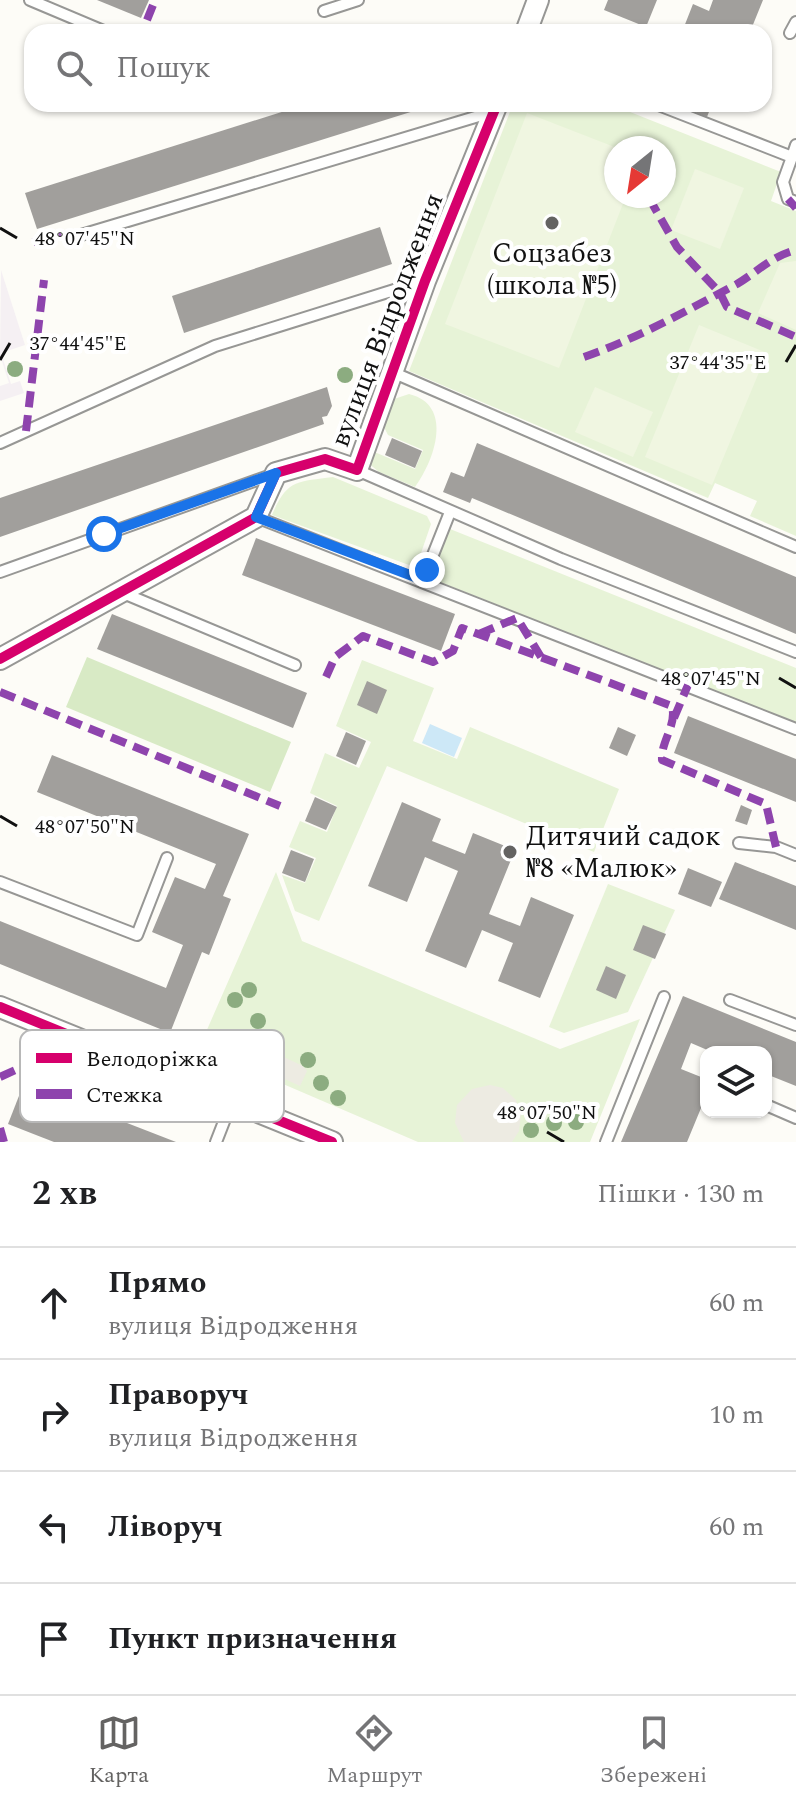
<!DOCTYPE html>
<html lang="uk">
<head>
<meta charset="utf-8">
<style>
	:root { --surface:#fff; --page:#f2f2f2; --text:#202124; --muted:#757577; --line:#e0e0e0; --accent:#646362 }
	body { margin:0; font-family:Spectral,serif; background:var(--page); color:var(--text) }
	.controls { position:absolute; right:24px; bottom:24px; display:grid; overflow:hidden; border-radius:16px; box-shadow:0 2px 6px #0004 }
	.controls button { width:72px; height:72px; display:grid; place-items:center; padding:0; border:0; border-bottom:2px solid var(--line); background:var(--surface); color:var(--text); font:40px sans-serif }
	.compass { position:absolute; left:604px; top:136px; width:72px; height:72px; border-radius:50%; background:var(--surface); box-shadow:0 2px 6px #0004; rotate:210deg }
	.stop { position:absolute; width:24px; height:24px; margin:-18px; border:6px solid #1a73e8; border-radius:50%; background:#fff }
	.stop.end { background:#1a73e8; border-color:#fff; box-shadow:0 2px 8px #0008 }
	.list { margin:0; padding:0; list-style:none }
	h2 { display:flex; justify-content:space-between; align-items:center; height:104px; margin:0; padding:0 32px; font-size:34px }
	h2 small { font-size:26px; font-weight:400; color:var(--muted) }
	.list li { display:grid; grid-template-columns:52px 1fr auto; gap:24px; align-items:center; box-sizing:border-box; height:112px; padding:0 32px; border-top:2px solid var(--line) }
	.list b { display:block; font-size:30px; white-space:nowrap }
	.list p { margin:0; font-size:26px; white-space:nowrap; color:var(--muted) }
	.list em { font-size:26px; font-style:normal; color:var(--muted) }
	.icon { flex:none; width:44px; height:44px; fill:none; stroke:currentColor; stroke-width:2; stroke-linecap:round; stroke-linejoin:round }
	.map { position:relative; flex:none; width:796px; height:1142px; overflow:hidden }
	.search { position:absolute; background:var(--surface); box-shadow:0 2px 6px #0004; left:24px; right:24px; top:24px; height:88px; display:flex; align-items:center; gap:20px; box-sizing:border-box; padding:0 28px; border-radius:24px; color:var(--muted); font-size:30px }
	.sheet { height:552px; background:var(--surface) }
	nav { display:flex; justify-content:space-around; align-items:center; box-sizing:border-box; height:112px; border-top:2px solid var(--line); background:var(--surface); font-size:22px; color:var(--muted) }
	nav a { display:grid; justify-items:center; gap:4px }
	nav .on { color:var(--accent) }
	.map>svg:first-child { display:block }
</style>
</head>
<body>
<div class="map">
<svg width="796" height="1142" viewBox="0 0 796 1142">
	<rect width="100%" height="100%" fill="#fdfcf7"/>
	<polygon fill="#f5f0f3" points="1,270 25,345 1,353 11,384 20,381 24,393 0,401 0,386 9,383 0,355"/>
	<g fill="#e7f3d7" fill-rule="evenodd">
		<path d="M513 104H610L781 172 771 201 796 211V536L750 516 757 501 715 483 708 498 409 371ZM616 148H664V196H616Z"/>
		<path d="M409 394C454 405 435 460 415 487L379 472 367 462 372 451 415 469 423 450 388 435 383 425 388 401Z"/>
		<path d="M333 477 427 516 431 524 421 553 409 565 272 515C287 479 297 482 333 477Z"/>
		<polygon points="450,529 796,668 796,723 430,578"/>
		<polygon points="362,660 434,688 413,741 457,759 470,727 619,789 594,852 387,766 319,921 295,911 282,875 305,883 316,858 289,847 300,821 327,832 337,806 310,793 325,753 359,768 371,742 336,726"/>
		<polygon points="276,872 302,941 560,1049 640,1019 590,1142 418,1142 199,1048"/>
		<polygon points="608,884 675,910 628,1012 564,1033 549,1027"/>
	</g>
	<polygon fill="#d8eac5" points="87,657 291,742 270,792 66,707"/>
	<g fill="#f0f6e1">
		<polygon points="527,113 617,148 616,196 626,196 559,368 445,324"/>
		<polygon points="695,169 744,188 720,249 671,230"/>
		<polygon points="796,261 796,330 758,313 780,263"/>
		<polygon points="699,325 767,353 712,485 645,457"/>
		<polygon points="595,387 653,412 633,457 575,432"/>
	</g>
	<g fill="#edebe2">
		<polygon points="264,1048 303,1066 307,1071 300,1086 256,1066"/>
		<polygon points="490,1085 503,1088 516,1100 521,1114 519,1131 512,1142 464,1142 455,1123 457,1105 472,1089"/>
	</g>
	<polygon fill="#cde8f7" points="430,724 462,738 454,757 422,743"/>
	<g fill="#a19f9c">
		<polygon points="97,0 149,0 141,18"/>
		<polygon points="608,0 657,0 646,27 604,10"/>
		<polygon points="713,0 763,0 750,32 682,32 693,4 709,11"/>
		<polygon points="307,104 433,105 37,229 25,193"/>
		<polygon points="675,104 712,104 707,117"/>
		<polygon points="380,227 392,264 184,333 172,296"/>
		<polygon points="327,387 332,406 327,416 322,417 324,424 0,537 0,498"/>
		<polygon points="392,438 422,451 415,468 385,455"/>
		<polygon points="477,443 796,577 796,634 472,498 470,503 443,492 451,472 464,477"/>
		<polygon points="256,538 455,614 441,651 242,575"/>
		<polygon points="112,614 307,693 293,728 97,649"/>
		<polygon points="367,681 387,690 377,714 357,705"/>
		<polygon points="688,716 796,759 796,802 674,753"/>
		<polygon points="618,727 636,735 627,756 609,748"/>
		<polygon points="346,732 366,741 356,765 336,756"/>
		<polygon points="52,755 249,834 223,896 231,899 209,955 202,952 170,1033 0,964 0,921 166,988 183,945 152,932 175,877 205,889 216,864 37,792"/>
		<polygon points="315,797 337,807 326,830 305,821"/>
		<polygon points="402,802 441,819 432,841 465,854 473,833 515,850 489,914 520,926 531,897 574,915 540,998 498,981 513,943 482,930 466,968 425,951 458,871 425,857 407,902 368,886"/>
		<polygon points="741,805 752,810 747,825 735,821"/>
		<polygon points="291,850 314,859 305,882 282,873"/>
		<polygon points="735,862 796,886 796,930 719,899"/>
		<polygon points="688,868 722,882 711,907 678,894"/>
		<polygon points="643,925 666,934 655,959 633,950"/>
		<polygon points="606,966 626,975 616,999 596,990"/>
		<polygon points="683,996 796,1042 796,1086 766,1074 766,1052 712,1052 691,1043 681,1069 706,1079 706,1096 687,1142 621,1142"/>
		<polygon points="24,1083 176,1142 54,1142 36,1135 8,1124"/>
	</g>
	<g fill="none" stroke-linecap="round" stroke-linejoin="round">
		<g stroke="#979795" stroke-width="14">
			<g id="service">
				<polyline points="30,0 106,32"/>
				<polyline points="324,11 358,0"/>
				<polyline points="790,33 796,22"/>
				<polyline points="656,104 792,157 783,182 788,199 796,202"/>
				<polyline points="792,157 796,145"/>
				<polyline points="71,238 492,112"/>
				<polyline points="392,372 796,547"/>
				<polyline points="0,443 215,346 423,281"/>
				<polyline points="357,470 561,559 796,652"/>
				<polyline points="256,517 796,729"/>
				<polyline points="0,572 274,474"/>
				<polyline points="423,580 450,512"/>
				<polyline points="123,593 295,665"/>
				<polyline points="739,843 776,847 796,855"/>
				<polyline points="0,882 137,935 167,858"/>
				<polyline points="730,1000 796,1025"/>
				<polyline points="766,1105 796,1118"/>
				<polyline points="216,1142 232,1101"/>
				<polyline points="606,1142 664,997"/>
			</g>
		</g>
		<g stroke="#979795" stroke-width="24">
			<g id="minor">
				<polyline points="526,32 538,0"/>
				<polyline points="0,659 256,517 276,473 325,459 357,470 425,281 497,104"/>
				<polyline points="0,1007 332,1142"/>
			</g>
		</g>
		<use href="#service" stroke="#fffffe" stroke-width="10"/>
		<use href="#minor" stroke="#fffffe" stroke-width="20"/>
		<g stroke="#8e44ad" stroke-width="8" stroke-dasharray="16 8" stroke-linecap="butt">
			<polyline points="147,20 155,0"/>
			<polyline points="649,198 677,247 720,293 727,307 796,337"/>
			<polyline points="788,199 796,208"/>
			<polyline points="33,242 59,234 71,238"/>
			<path d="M584 357C636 339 688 310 737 284 757 272 772 256 796 250"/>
			<polyline points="26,431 44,280"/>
			<polyline points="479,634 517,618 541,657"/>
			<path d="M326 677 335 657 363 636 433 662 453 651 462 628 672 706C677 726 661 740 662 760L766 804 776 847"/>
			<polyline points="0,692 280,806"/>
			<polyline points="674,718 688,685"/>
			<polyline points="0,1077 42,1058"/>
			<polyline points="0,1128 4,1142"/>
		</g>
		<g stroke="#fff" stroke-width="15">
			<g id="cycleway">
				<polyline points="0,659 256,517 276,473 325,459 357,470 425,281 497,104"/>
				<polyline points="0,1007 332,1142"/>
			</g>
		</g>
		<use href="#cycleway" stroke="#d6006c" stroke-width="10"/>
	</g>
	<g fill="#8cac80">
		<circle cx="15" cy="369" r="8"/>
		<circle cx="345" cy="375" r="8"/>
		<circle cx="249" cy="990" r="8"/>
		<circle cx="235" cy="1000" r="8"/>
		<circle cx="258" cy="1021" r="8"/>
		<circle cx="308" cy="1060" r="8"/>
		<circle cx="321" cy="1083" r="8"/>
		<circle cx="338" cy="1098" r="8"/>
		<circle cx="576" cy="1122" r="8"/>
		<circle cx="554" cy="1123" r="8"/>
		<circle cx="531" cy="1130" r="8"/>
	</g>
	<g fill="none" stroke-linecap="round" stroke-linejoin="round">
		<polyline stroke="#1a73e8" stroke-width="10" points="104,534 276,473 256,517 423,580 427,570"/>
	</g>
	<path fill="none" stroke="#111" stroke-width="3" d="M0 228 17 238M0 360 10 343M786 362 796 345M779 678 796 688M0 816 17 826M547 1132 564 1142"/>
	<g fill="#646362" stroke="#fff" stroke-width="3">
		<circle cx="552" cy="223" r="8"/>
		<circle cx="510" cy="852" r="8"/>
	</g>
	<g text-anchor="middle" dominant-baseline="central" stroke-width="8" stroke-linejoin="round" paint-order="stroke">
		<g font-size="28" fill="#111" stroke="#fff">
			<text x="552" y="253">Соцзабез<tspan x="552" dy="32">(школа №5)</tspan></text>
			<text x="526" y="836" text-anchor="start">Дитячий садок<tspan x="526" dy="32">№8 «Малюк»</tspan></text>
		</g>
		<g font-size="28" fill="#111" stroke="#fff">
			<text transform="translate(387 320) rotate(-69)">вулиця Відродження</text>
		</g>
	</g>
	<rect x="20" y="1030" width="264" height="92" rx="12" fill="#fff" stroke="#b8b8b8" stroke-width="2"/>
	<rect x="36" y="1053" width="36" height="10" fill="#d6006c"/>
	<rect x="36" y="1089" width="36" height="10" fill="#8e44ad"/>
	<g font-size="22" fill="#111">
		<text x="86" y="1066">Велодоріжка</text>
		<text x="86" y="1102">Стежка</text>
	</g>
	<g font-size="20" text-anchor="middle" fill="#111" stroke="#fff" stroke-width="8" stroke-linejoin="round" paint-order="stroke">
		<text x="85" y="245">48°07'45"N</text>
		<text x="78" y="350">37°44'45"E</text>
		<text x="718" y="369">37°44'35"E</text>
		<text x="711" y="685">48°07'45"N</text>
		<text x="85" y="833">48°07'50"N</text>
		<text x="547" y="1119">48°07'50"N</text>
	</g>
</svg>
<div class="controls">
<button><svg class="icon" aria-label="layers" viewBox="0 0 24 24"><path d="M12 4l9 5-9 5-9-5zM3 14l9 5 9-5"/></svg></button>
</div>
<svg class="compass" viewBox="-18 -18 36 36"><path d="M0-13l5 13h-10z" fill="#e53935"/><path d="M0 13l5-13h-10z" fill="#757577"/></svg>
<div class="stop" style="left:104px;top:534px"></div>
<div class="stop end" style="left:427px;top:570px"></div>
<div class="search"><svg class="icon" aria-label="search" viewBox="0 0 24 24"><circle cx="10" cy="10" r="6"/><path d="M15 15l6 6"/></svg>Пошук</div>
</div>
<section class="sheet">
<h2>2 хв<small>Пішки · 130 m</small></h2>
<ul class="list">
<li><svg class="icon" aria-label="ahead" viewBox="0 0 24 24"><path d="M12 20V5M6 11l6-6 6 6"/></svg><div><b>Прямо</b><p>вулиця Відродження</p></div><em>60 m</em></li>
<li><svg class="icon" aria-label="right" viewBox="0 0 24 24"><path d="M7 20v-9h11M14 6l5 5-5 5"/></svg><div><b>Праворуч</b><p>вулиця Відродження</p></div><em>10 m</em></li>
<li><svg class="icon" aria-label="left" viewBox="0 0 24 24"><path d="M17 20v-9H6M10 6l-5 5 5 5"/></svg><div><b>Ліворуч</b></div><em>60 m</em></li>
<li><svg class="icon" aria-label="arrive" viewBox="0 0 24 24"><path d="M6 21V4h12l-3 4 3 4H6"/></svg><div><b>Пункт призначення</b></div></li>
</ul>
</section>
<nav>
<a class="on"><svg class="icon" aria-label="map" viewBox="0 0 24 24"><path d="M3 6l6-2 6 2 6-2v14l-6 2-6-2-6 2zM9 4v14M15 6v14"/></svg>Карта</a>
<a><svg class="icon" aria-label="directions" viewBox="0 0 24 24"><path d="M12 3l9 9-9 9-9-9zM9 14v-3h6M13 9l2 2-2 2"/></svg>Маршрут</a>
<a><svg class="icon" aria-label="saved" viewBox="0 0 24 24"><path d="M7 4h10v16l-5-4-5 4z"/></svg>Збережені</a>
</nav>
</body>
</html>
